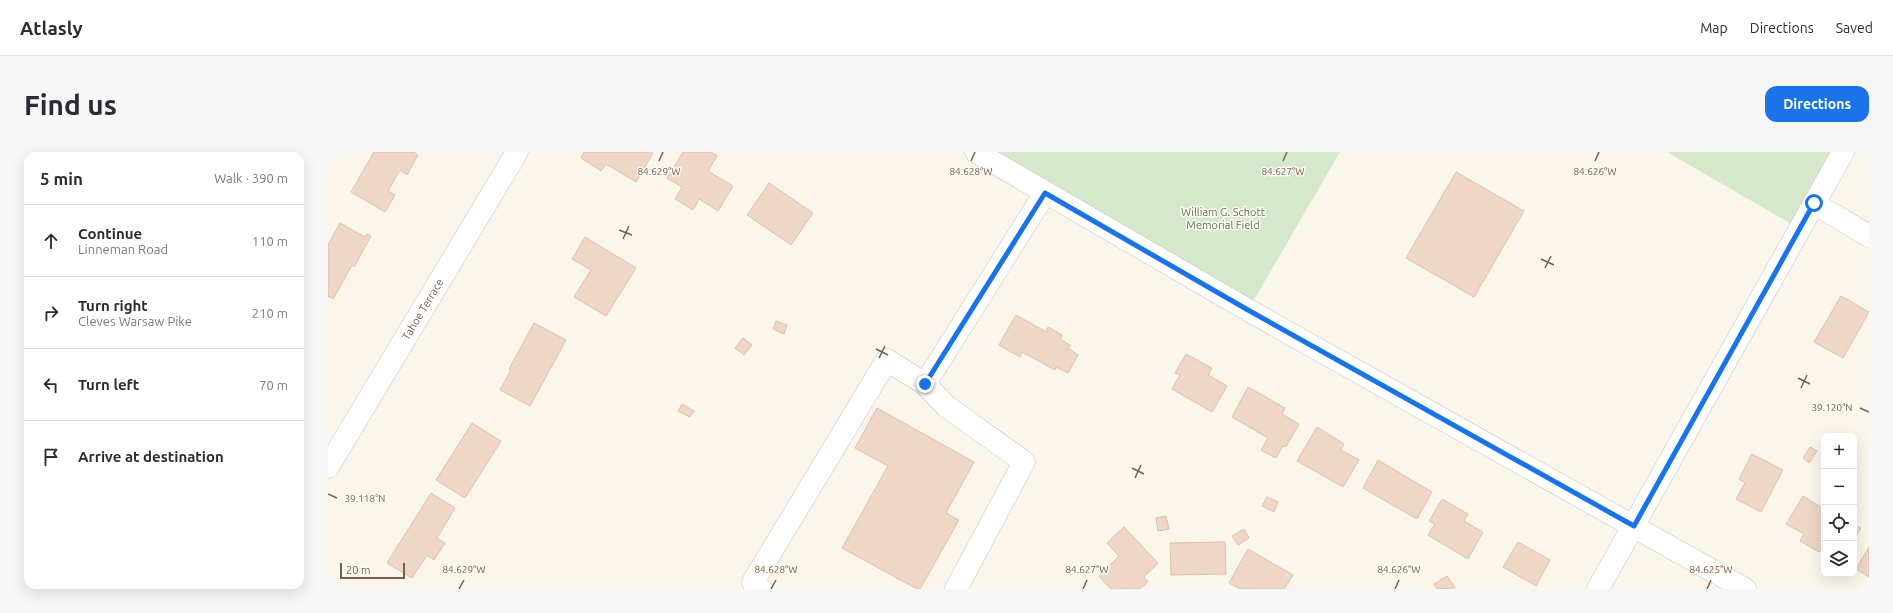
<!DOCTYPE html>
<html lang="en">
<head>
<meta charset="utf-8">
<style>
	:root { --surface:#fff; --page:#f7f7f7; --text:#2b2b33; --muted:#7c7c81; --line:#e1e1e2; --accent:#1a73e8 }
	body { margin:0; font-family:Ubuntu,sans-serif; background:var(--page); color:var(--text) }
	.controls { position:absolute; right:12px; bottom:12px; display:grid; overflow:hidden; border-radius:8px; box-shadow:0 4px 16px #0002 }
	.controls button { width:36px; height:36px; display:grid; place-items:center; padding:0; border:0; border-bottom:1px solid var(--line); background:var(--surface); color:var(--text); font:20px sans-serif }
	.scale { position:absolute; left:12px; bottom:10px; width:65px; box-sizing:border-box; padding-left:4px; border:2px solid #745f51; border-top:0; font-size:11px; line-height:14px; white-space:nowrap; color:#745f51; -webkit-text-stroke:3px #fefaf3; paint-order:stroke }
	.stop { position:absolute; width:12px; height:12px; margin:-9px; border:3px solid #1a73e8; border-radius:50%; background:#fff }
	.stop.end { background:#1a73e8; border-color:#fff; box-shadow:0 1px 4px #0008 }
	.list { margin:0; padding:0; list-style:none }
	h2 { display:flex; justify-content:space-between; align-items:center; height:52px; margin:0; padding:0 16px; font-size:17px }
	h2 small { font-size:13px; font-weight:400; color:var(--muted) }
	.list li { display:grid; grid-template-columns:26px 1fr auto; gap:12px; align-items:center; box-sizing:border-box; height:72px; padding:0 16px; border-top:1px solid var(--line) }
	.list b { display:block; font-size:15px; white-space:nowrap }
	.list p { margin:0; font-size:13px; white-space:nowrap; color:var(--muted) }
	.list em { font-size:13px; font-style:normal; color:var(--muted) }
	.icon { flex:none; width:22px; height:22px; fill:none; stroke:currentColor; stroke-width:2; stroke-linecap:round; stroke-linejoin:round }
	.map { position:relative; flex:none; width:1541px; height:437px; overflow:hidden; border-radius:12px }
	header { display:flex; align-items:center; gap:24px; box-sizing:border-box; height:56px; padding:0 20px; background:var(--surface); border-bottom:1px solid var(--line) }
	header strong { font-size:19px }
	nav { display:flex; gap:22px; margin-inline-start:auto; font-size:14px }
	.intro { display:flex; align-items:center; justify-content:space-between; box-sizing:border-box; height:96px; padding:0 24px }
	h1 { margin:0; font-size:28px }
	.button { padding:10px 18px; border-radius:12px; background:var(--accent); color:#fff; font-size:14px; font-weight:700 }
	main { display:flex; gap:24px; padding:0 24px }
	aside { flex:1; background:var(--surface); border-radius:12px; box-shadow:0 4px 16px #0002 }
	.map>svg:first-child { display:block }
</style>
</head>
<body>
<header>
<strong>Atlasly</strong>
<nav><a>Map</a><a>Directions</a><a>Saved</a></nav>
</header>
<div class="intro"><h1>Find us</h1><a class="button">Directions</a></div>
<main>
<aside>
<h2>5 min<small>Walk · 390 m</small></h2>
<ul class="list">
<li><svg class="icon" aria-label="ahead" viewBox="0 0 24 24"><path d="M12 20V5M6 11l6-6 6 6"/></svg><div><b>Continue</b><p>Linneman Road</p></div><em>110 m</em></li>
<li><svg class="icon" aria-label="right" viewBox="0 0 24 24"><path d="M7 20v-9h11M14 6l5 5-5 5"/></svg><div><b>Turn right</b><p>Cleves Warsaw Pike</p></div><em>210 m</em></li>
<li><svg class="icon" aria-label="left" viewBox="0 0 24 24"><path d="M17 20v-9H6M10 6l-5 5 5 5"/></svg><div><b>Turn left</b></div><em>70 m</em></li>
<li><svg class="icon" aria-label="arrive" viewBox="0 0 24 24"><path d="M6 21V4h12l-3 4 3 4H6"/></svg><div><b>Arrive at destination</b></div></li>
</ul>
</aside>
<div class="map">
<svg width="1541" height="437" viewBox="0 0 1541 437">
	<rect width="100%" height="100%" fill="#fbf6ec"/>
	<g fill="#d6e8cb">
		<polygon points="649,0 1012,0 920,158"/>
		<polygon points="1339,0 1515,0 1472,77"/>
	</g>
	<g fill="#eed7c7" stroke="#dfbfa9">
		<polygon points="46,0 86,0 90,3 79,23 72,18 60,39 67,43 57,60 23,40"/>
		<polygon points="256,0 323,0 325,1 308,30 278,12 273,19 253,6"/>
		<polygon points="355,0 383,0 389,4 380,19 405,34 390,59 371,47 365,58 347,47 354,35 339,26"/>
		<polygon points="1128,20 1196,59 1146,145 1078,106"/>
		<polygon points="441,31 485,61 463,93 419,63"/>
		<polygon points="12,71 37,85 39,82 43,84 26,115 24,113 5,147 0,144 0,93"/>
		<polygon points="257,85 308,116 278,164 246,145 263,118 244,107"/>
		<polygon points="1513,144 1541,160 1515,206 1486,190"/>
		<polygon points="688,163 718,180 720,175 734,183 732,187 742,193 740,196 750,203 740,221 728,215 727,218 694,200 692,205 671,193"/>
		<polygon points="448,169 459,173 456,182 445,177"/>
		<polygon points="206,171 238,188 202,254 172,238 183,218 181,217"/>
		<polygon points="415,186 424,193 416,203 407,196"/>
		<polygon points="858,202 884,216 880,223 899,234 884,260 844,237 852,223 847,221"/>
		<polygon points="920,235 957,256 954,262 971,272 958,295 955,294 948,306 933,298 940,286 904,265"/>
		<polygon points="354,252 366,259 362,265 350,259"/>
		<polygon points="549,256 646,310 618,361 631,368 592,437 589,437 514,396 560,314 527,296"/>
		<polygon points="144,271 173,289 137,346 108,328"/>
		<polygon points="989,275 1016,292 1013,298 1031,308 1015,335 969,309"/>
		<polygon points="1482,295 1489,299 1481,311 1475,306"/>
		<polygon points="1424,302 1455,318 1433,360 1408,347 1417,331 1411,327"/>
		<polygon points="1050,308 1104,340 1089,367 1035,336"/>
		<polygon points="103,341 127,356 109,386 117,391 106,408 99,403 84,426 59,411"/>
		<polygon points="1475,344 1493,355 1496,350 1496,399 1493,397 1491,400 1472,389 1476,382 1458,372"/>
		<polygon points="939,345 950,350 946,360 934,354"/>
		<polygon points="1114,347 1140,362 1136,369 1155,380 1140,407 1100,383 1107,372 1101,369"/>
		<polygon points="838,364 841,377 830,379 828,366"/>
		<polygon points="1526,373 1533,376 1526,388"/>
		<polygon points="796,375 830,411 816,425 820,430 812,437 783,437 771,424 791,404 779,391"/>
		<polygon points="916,377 921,386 910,393 904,384"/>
		<polygon points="897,390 898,422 843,423 842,391"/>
		<polygon points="1190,390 1222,408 1208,434 1175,415"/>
		<polygon points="1541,395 1541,425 1528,417"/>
		<polygon points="920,397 965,423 956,437 912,437 901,431"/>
		<polygon points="1119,424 1127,436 1109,437 1106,432"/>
	</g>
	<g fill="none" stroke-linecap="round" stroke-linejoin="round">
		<g stroke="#cdbeb3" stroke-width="23">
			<g id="minor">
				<polyline points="648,0 920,158 1417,437"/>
				<polyline points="1486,51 1541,84"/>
				<polyline points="597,232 717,41"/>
				<path id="s1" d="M0 315 189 0"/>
				<polyline points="433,437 425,430 559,208 597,232 618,254 696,310 628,437"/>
				<polyline points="1270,437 1515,0"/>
			</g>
		</g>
		<use href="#minor" stroke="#fff" stroke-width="22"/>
	</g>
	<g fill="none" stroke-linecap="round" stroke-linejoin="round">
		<polyline stroke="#1a73e8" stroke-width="5" points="597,232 717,41 920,158 1306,374 1486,51"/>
	</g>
	<path fill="none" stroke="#745f51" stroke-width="1.5" d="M331 9 335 0M643 9 647 0M955 9 959 0M1267 9 1271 0M291 78 304 83M295 87 301 74M1213 107 1226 113M1217 116 1223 104M548 197 560 203M551 206 557 194M1470 226 1482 232M1473 236 1479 223M1532 256 1541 260M804 316 816 322M807 326 813 313M0 342 9 346M131 437 136 428M443 437 448 428M755 437 759 428M1067 437 1071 428M1379 437 1383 428"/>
	<g text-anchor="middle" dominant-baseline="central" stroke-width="3" stroke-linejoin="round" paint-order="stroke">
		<g font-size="11" fill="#56784a" stroke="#fefaf3">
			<text x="895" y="60">William G. Schott<tspan x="895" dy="13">Memorial Field</tspan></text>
		</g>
		<g font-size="11" fill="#745f51" stroke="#fefaf3">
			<text stroke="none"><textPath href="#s1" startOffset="184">Tahoe Terrace</textPath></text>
		</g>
	</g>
	<g font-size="10" text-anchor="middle" fill="#745f51" stroke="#fefaf3" stroke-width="3" stroke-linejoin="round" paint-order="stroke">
		<text x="331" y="23">84.629°W</text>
		<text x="643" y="23">84.628°W</text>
		<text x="955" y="23">84.627°W</text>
		<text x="1267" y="23">84.626°W</text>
		<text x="1504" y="259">39.120°N</text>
		<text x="37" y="350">39.118°N</text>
		<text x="136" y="421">84.629°W</text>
		<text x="448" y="421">84.628°W</text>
		<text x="759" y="421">84.627°W</text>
		<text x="1071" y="421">84.626°W</text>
		<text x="1383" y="421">84.625°W</text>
	</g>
</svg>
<div class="controls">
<button>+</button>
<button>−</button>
<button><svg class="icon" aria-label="locate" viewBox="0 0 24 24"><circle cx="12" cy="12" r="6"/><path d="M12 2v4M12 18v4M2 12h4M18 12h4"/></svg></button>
<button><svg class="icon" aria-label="layers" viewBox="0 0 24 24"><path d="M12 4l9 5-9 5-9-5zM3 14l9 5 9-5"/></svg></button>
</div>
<div class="scale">20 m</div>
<div class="stop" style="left:1486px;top:51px"></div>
<div class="stop end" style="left:597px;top:232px"></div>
</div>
</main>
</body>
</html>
